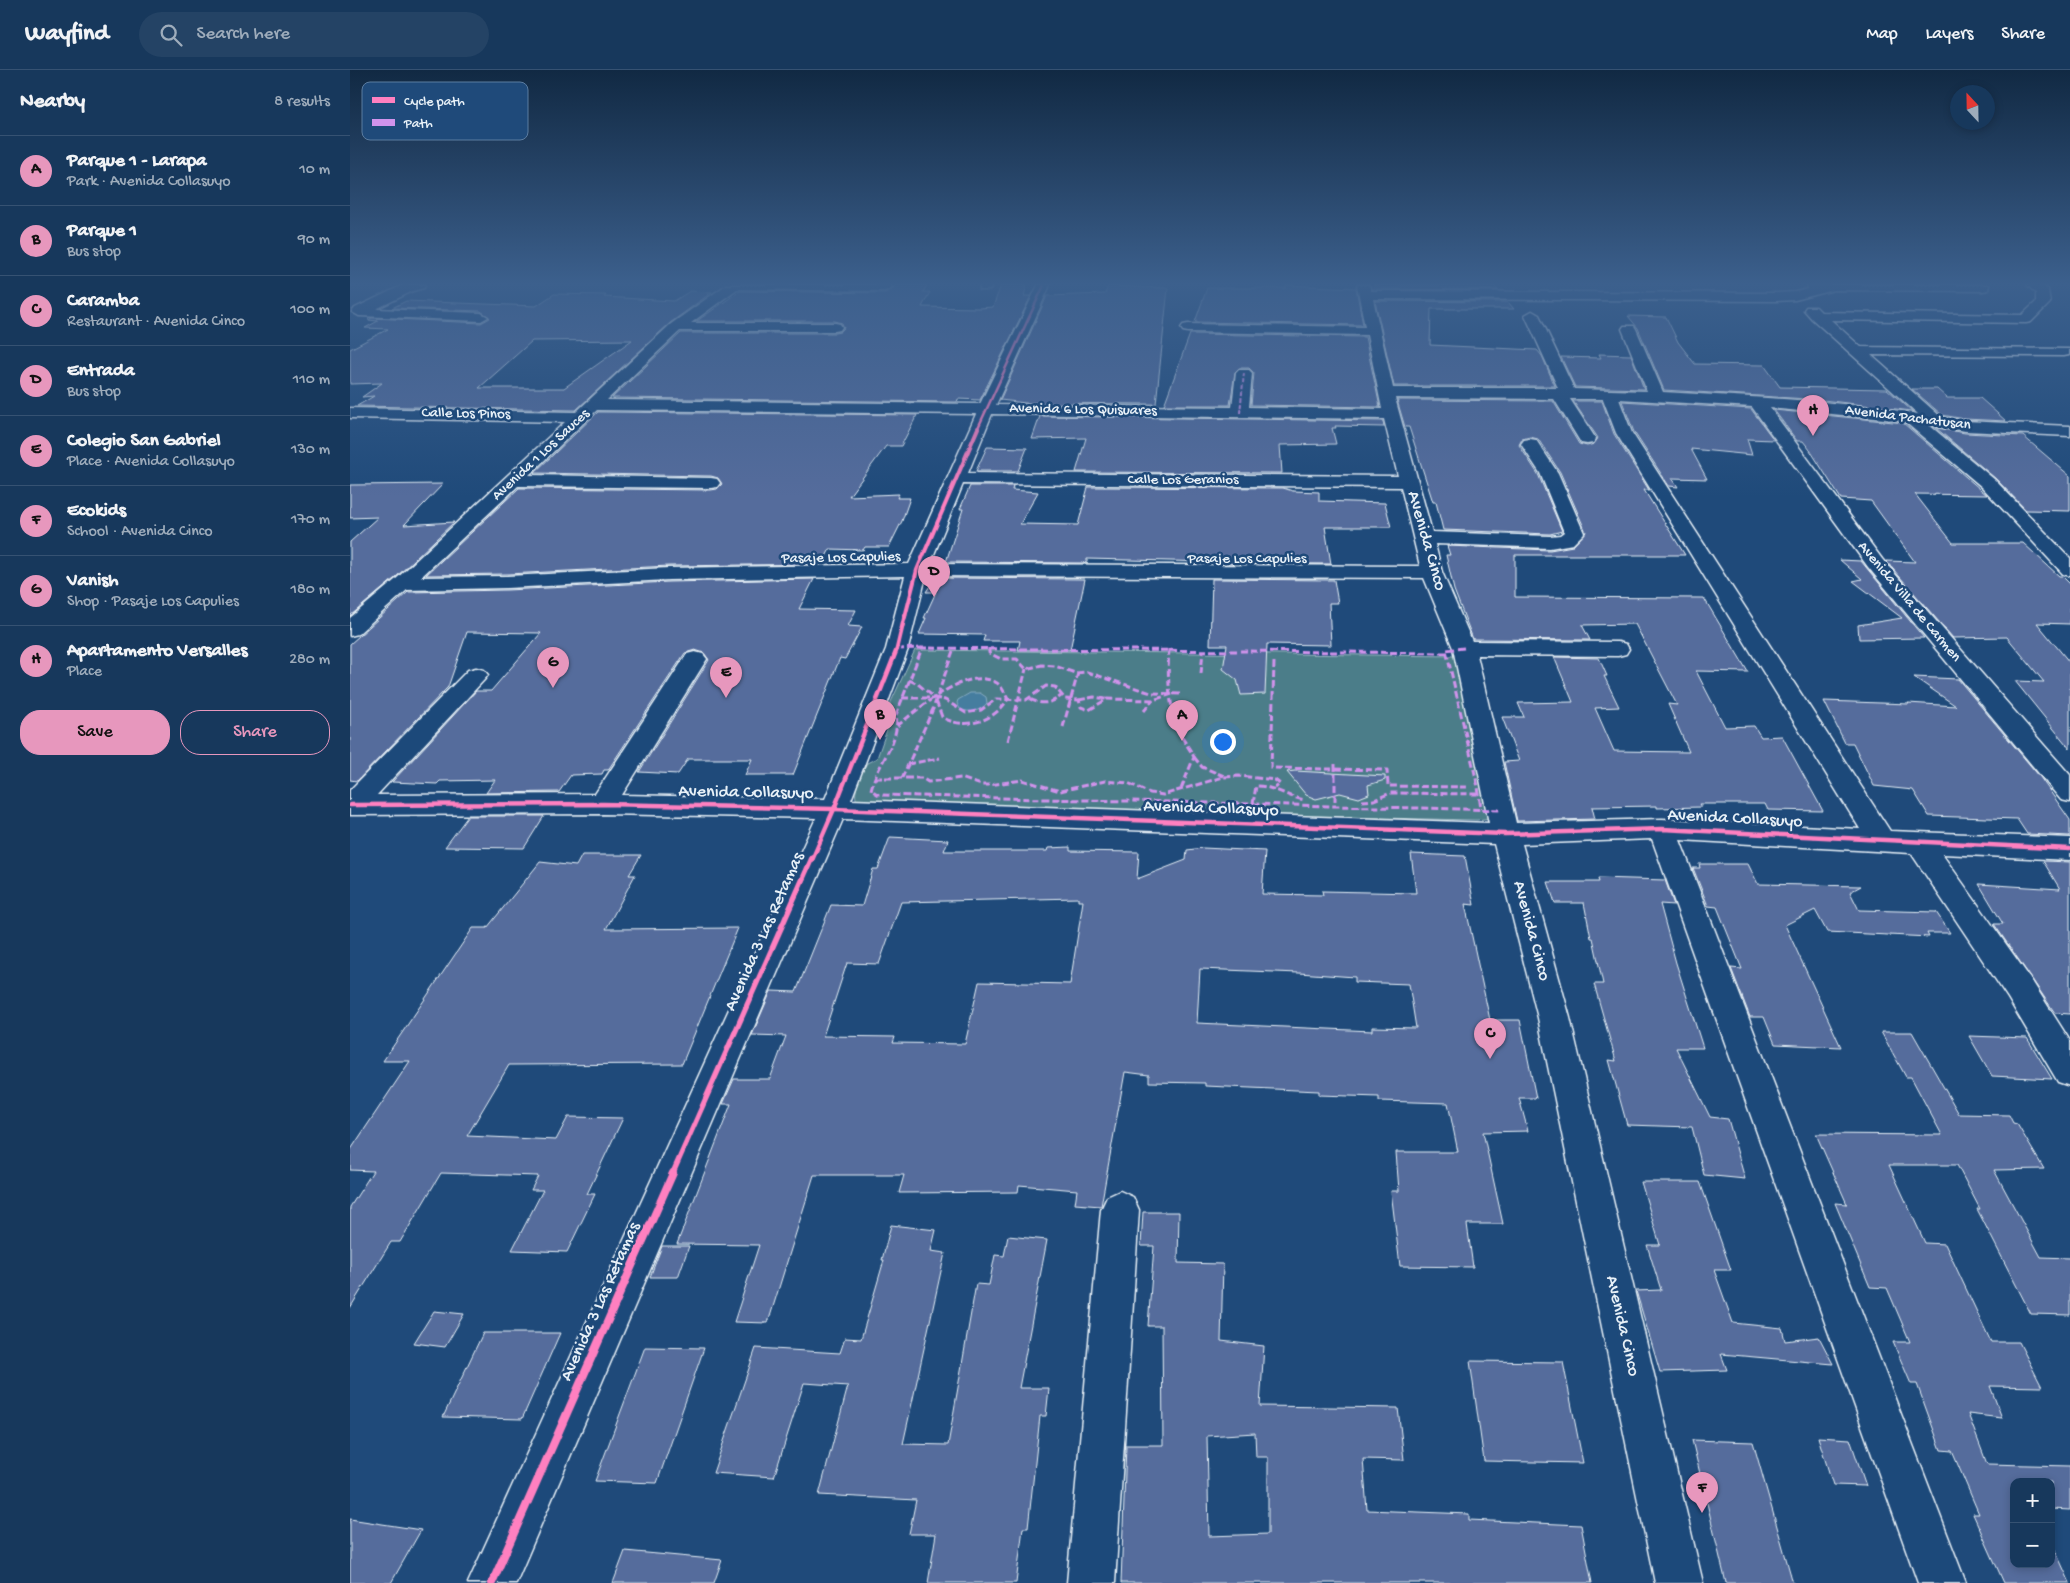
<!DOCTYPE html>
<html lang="en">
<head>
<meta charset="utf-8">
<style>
	:root { --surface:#17385c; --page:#244365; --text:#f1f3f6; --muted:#9eacbb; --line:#365272; --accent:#e797bd }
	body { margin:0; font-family:"Gochi Hand",sans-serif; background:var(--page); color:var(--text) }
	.controls { position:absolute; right:15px; bottom:15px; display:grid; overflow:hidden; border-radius:10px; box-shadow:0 2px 8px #0003 }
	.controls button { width:45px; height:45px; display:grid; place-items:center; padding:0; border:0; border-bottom:1px solid var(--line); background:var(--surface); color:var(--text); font:25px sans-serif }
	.compass { position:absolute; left:1600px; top:15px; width:45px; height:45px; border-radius:50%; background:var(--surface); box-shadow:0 2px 8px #0003; rotate:338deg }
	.you { position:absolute; left:872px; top:671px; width:18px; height:18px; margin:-12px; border:4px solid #fff; border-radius:50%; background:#1a73e8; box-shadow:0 0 0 8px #1a73e833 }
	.badge { display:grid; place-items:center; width:32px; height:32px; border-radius:50%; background:var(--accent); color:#111; font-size:16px; font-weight:700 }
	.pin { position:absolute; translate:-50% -41px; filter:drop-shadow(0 1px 2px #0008) }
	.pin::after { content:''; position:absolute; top:26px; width:18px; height:15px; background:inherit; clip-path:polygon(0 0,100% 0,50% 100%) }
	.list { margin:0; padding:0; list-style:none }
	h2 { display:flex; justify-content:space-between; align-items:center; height:65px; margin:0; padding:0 20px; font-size:21px }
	h2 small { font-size:16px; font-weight:400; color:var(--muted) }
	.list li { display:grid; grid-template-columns:32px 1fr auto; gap:15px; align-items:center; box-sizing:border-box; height:70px; padding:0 20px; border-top:1px solid var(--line) }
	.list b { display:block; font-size:19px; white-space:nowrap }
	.list p { margin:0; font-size:16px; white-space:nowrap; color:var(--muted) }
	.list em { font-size:16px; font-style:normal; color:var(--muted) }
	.actions { display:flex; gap:10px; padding:15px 20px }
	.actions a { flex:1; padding:11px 0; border:1px solid var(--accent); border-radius:20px; text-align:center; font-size:18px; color:var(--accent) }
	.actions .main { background:var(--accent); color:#111 }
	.icon { flex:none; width:28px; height:28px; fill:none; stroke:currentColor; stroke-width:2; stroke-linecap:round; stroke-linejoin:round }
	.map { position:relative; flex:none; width:1720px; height:1513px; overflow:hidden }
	header { display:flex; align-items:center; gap:30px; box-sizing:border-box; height:70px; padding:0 25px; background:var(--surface); border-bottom:1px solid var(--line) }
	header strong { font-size:24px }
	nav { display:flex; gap:28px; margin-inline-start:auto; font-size:18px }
	.search { width:350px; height:45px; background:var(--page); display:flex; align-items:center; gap:12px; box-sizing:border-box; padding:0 18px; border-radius:28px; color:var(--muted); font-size:19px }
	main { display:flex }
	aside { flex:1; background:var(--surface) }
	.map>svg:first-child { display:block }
</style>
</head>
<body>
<header>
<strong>Wayfind</strong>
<div class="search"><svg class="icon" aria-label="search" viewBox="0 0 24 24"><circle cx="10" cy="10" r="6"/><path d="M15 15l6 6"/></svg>Search here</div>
<nav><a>Map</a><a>Layers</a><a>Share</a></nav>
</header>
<main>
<aside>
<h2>Nearby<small>8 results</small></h2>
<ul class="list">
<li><span class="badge">A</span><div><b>Parque 1 - Larapa</b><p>Park · Avenida Collasuyo</p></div><em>10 m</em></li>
<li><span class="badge">B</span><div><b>Parque 1</b><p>Bus stop</p></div><em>90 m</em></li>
<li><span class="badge">C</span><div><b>Caramba</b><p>Restaurant · Avenida Cinco</p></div><em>100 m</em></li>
<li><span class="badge">D</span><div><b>Entrada</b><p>Bus stop</p></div><em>110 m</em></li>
<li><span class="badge">E</span><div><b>Colegio San Gabriel</b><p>Place · Avenida Collasuyo</p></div><em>130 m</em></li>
<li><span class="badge">F</span><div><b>Ecokids</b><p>School · Avenida Cinco</p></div><em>170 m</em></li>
<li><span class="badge">G</span><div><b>Vanish</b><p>Shop · Pasaje Los Capulies</p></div><em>180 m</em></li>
<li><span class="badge">H</span><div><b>Apartamento Versalles</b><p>Place</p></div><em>280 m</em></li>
</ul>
<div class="actions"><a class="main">Save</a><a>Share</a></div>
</aside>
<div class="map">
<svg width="1720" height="1513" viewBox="0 0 1720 1513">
	<rect width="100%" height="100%" fill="#1f4a7a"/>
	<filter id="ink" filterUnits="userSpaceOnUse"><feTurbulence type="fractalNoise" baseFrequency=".02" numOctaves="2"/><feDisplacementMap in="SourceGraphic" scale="10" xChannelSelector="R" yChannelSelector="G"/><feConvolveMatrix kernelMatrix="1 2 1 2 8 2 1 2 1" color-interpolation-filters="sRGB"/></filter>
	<g filter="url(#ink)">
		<path fill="#4c7d89" stroke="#9ab7c0" d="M565 580 1108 586 1140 748 1127 750 832 744 507 732C502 721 512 702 517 693L527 688 539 654 535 650V645Z"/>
		<path fill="#457d9f" stroke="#86abc3" d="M620 623H630L636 627 637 633C630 642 620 643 610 639L607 633 608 630Z"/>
		<g fill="#556c9c" stroke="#e8f1f8" fill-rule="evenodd">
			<polygon points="545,215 577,215 573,222 580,222 572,237 629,238 643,237 651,215 677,215 674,226 681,226 630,330 608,329 607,332 262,328 331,263 485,263 490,262 494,258 492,253 485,251 347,251 390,221 535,223 542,220"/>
			<polygon points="936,215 1006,218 1013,255 845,252 857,218 936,218"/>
			<polygon points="1024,215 1144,215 1148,220 1022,219 1024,218"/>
			<polygon points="758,216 818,218 806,334 676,333 650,330 697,226 755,224"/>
			<path d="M340 221 362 222 320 253 226 340 7 336 24 326 12 327 32 313 0 314V279L38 259 15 258 28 251 18 250 22 248 131 253 140 248 131 241 42 238 56 231 186 236 204 224 256 225 254 227 324 231ZM282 270 214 318H129L182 271Z"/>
			<polygon points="1025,231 1158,232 1164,239 1081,239 1080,275 1187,280 1192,286 1205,316 1044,316"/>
			<polygon points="1278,246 1316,247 1328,272 1345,294 1414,295 1430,317 1537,319 1562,341 1473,330 1314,320 1288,258"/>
			<polygon points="840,264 1015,267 1030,337 901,335 904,303 899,298 889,298 885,302 880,335 814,335"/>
			<polygon points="1249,284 1281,285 1294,319 1225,317 1211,287 1251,288"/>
			<polygon points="1562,319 1587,319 1597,328 1630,328 1656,351 1615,349 1592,345"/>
			<polygon points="1047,330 1203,331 1229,374 1237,376 1244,374 1248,368 1223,331 1252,331 1264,364 1299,420 1294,420 1335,485 1165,485 1165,527 1354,528 1398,602 1346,601 1375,657 1404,656 1411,667 1432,666 1473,741 1418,740 1415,734 1349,734 1351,737 1307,738 1307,736 1242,737 1245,749 1167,751 1154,692 1169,691 1152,647 1174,647 1168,633 1223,632 1204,587 1249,588 1257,606 1254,606 1269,637 1245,638 1264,681 1339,682 1318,634 1327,635 1285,554 1232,555 1240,570 1123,569 1104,520 1096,485 1100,485 1097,476 1200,480 1223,476 1236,462 1210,402 1188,369 1180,367 1172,369 1169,375 1188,404 1212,461 1200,464 1093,460 1086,432 1083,432 1059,357 1055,357"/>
			<polygon points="1272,331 1401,339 1424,370 1397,369 1402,385 1341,379 1357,409 1322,408 1328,417 1319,416 1284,362"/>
			<polygon points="1424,340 1553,353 1637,425 1565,424 1603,473 1673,473 1709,506 1712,506 1720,514 1720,554 1687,553 1720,593 1720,679 1665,611 1694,612 1657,567 1603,568 1536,491 1565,492 1521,431 1491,429 1460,380 1453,371 1447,371"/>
			<polygon points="248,342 567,345 551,376 536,376 499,426 549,424 547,428 560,428 552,451 539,477 515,477 513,480 480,479 472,494 319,496 157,504 76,505 169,418 361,420 367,419 372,414 368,408 361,406 184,403"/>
			<polygon points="690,346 1033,351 1034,357 985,356 986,358 982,358 986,374 930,375 932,403 726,402 736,368 682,369"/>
			<polygon points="1586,358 1615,363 1673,366 1720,406 1720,441 1676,440 1646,409"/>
			<polygon points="637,377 677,378 668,401 626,401"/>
			<polygon points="93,414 54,455 104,452 44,509 0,546 0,472 28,447 0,448 0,415"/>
			<polygon points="620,416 663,416 662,420 688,422 670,454 728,455 738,417 933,418 943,421 969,422 969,431 1035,433 1041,457 975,457 981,494 862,493 862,492 737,489 737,492 732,493 596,492 613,439 610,439"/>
			<polygon points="1490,490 1511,491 1574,568 1509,569 1508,555 1552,548 1503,511 1512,509"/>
			<polygon points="585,508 735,509 720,580 668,580 670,571 633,571 635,565 569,564 576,548 574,548 586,522 576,522"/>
			<polygon points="464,509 449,539 506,540 498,556 512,557 495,589 490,588 443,705 395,705 402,689 338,689 328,704 289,702 359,590 354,583 345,580 335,583 258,700 254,700 252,704 221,705 209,722 136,723 145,710 90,711 87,714 42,712 126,621 141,621 191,563 117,562 98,617 7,711 0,710 0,574 58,522 157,520 319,512"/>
			<polygon points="862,509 984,510 988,533 979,533 981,575 917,574 915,624 891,625 887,610 873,599 877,575 860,575"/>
			<polygon points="1564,607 1608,609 1690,707 1720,750 1720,766 1677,764 1667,749 1579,746 1563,720 1524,716 1503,673 1495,673 1474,631 1559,634 1558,633 1606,636"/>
			<polygon points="945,701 1035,706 1035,710 1018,715 1019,724 1009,728 990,723 966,729 956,725 937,702"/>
			<polygon points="118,746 194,746 174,778 95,777"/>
			<path d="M540 767 598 770 594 781H697L698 778 720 777V781L789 782 787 809 836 790 837 780 853 778 915 781 912 824 973 825 972 821 1066 823 1061 784 1115 786 1124 835 1115 834 1140 950H1170L1186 1028H1169L1178 1061 1133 1062 1153 1154H1117L1123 1197 1050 1196 1041 1121H1049L1046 1082H1108L1098 1033 1029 1031V1027L969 1025V1021L855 1016V1013L799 1012V1005L775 1002 751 1136 725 1134 727 1120 669 1115 668 1122 549 1123 554 1105H464L418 1253 384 1252 409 1175 327 1174 381 1034H373L384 1009H420L436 966 402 965 421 921 446 922 481 835 512 836 523 799H528ZM728 828V831H733L720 914 629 912 615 974 543 973 545 967 473 966 497 893 529 894 551 832ZM850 899 949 903 1005 907V912L1059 914 1066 958 1022 957V961L847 953Z"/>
			<polygon points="232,785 291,785 279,805 285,805 256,859 388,858 332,994 159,995 117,1066 206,1070 218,1047 273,1048 237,1124 245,1124 217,1182 162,1180 193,1120 181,1120 188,1106 91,1103 50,1172 41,1172 0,1238 0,1137 23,1101 0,1100 0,1081 60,991 33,991 123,858 137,858 190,792 226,796"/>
			<polygon points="1693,791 1720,792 1720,944 1705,943 1644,854 1653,854 1629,814 1710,819"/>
			<polygon points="1349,794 1398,794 1408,814 1511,816 1500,822 1509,840 1586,842 1600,863 1577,863 1579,867 1477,862 1465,840 1435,855 1491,977 1425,974 1414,947 1400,947 1381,898 1392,899 1367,837 1358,836 1343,798 1350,798"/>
			<polygon points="1248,808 1315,810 1324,835 1310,834 1326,893 1353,978 1326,978 1360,1047 1378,1049 1395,1109 1354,1105 1342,1057 1277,1055 1259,990 1266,991 1244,914 1253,914 1243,868 1241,868 1234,833 1205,833 1198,812 1249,812"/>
			<polygon points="1531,962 1562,962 1609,1044 1659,1045 1663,1053 1667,1054 1694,1099 1644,1100 1691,1187 1720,1188 1720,1245 1681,1244 1627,1139 1630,1139 1607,1095 1539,1095 1575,1173 1595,1174 1641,1272 1669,1272 1692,1317 1640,1316 1652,1348 1618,1344 1637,1394 1720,1396 1720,1440 1701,1439 1701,1412 1664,1412 1664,1494 1701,1494 1701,1471 1720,1513 1654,1513 1623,1444 1629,1444 1602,1381 1591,1380 1567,1314 1561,1314 1543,1272 1560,1272 1537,1218 1520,1217 1485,1133 1497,1134 1466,1064 1592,1065 1561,1007 1556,1007"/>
			<polygon points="1619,966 1677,968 1702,1009 1642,1006"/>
			<polygon points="1291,1112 1350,1112 1381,1200 1364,1200 1383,1253 1432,1258 1435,1271 1469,1267 1483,1294 1371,1284 1377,1300 1310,1302 1286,1221 1311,1220 1297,1175 1310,1175"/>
			<path d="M793 1142H829L828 1193 873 1194 871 1271 914 1276 910 1336 1048 1338 1054 1390 1013 1389 1017 1440 1119 1444V1450L1231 1455 1242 1513H771L776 1375H813L812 1256H798L804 1176H791ZM905 1363 906 1387H918V1464L859 1466 857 1366Z"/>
			<polygon points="541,1155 586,1160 581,1181 595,1183 553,1374 598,1375 626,1214 639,1215 645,1185 654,1186 658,1166 697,1170 669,1318 699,1318 696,1346 690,1346 678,1458 673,1458 666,1513 578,1513 586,1464 559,1464 566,1430 469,1425 498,1316 454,1313 424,1407 363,1403 406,1278 490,1283 495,1268 511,1269 534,1190 532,1190"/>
			<polygon points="312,1176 339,1176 328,1207 300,1207"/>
			<polygon points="84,1241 114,1244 95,1277 64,1273"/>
			<polygon points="133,1263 210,1263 172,1349 93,1347"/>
			<polygon points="295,1277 354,1278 307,1413 245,1411"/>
			<polygon points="1120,1291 1213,1292 1233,1393 1134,1391"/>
			<polygon points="1468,1367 1500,1369 1516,1416 1483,1415"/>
			<polygon points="1342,1370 1403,1372 1443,1513 1376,1513"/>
			<polygon points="0,1449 71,1460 41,1513 0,1513"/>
			<polygon points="275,1481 372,1490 364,1513 263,1513"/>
		</g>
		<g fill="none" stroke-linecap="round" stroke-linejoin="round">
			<g stroke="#e8f1f8" stroke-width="3">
				<g id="minor">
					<polygon points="53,215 75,215 74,218 63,221 26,239 131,243 138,247 131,251 9,246 2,242 5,238"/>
					<path d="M376 215H540L542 217 535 221 387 219 341 253H485L490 254 492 257 490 260 485 261H330L257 330 630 334 688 215H700L646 335 882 337 886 303 889 300H899L902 303 899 337 1032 339 1017 265 838 262 833 261 831 258 833 255 838 254 1015 257 1007 215H1019L1021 221 1426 223 1445 222 1458 219 1457 215H1639L1638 220 1633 221 1484 220 1445 230 1426 231 1023 229 1043 318H1208L1175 245 1182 241 1189 245 1224 319 1297 321 1272 259 1274 256H1284L1286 259 1313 322C1398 327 1484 330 1568 344L1462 249 1454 240 1456 237H1466L1471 242 1672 245 1686 232V223L1677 215H1691L1698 219 1700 233 1681 252 1676 253 1481 250 1511 277 1719 279V285L1714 286 1521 285 1591 347 1615 351 1720 356V366L1615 361 1579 355 1645 410 1720 488V506L1713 504 1633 418 1554 351 1420 338 1532 489 1720 705V732L1711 730 1518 497 1402 337 1269 329 1282 363 1540 761 1720 768V790L1592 784 1680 908 1720 971V1016L1708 1012 1658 928 1561 783 1330 770 1616 1513H1568L1302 769 1172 774 1220 948 1353 1513H1305L1188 948 1144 774 493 749 166 1513H118L466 748 253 744 0 745V720L118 600 126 598 134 600 138 605 134 610 27 725 245 724 337 584 345 582 353 584 357 589 272 725 475 729 536 579 555 506 319 510 157 518 57 520 8 564 0 566V548L45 510 215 352 0 348V338L226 342 321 254ZM1045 328 1204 329 1231 373 1237 374 1243 373 1246 369 1220 329H1253L1266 363 1510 759 1312 749 1166 753 1127 585 1268 586 1276 584 1279 579 1276 574 1268 572 1122 571 1092 502 1085 474 1200 478 1223 474 1234 463 1208 403 1186 370 1180 369 1174 370 1171 374 1190 403 1214 462 1210 465 1200 466 1082 462ZM247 340 626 344 559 494 319 498 157 506 71 507 168 416 361 418 367 417 370 413 367 409 361 408 179 405ZM642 344 1034 349 1048 406 618 403ZM613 414 1051 417 1070 496 580 494ZM576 506 1074 508 1103 578 1139 753 501 730 558 579Z"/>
					<polygon points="630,215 642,215 640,220 630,220"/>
					<polygon points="770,1121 783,1127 789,1140 765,1513 717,1513 751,1140 757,1127"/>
				</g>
			</g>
			<use href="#minor" fill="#1f4a7a" fill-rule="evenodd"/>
			<polyline stroke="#d193ec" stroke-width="2" stroke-dasharray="4 2" stroke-linecap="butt" points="890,343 894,303"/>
			<g stroke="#d193ec" stroke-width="3" stroke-dasharray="7 3" stroke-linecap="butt">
				<polyline points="639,578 639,583 651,589 667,589 676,599 692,595 705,596 725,603 737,602 801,623 831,624"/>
				<polyline points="1114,578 1096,580 1128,717 1131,739"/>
				<polyline points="547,579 572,578"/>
				<path d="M819 579C817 605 819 639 830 663 834 672 840 679 844 687L831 719"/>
				<path d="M1097 583 572 578 546 645C551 672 526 695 521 720L529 725 1150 740"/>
				<polyline points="924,592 921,698 1037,700 1038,716 1119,717"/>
				<polyline points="851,604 853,580"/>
				<polyline points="559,610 568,614 585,628 595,630 616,643 631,640 646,629 676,630 696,616 705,617 715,629 729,630 731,637 739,640 757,629 803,630 822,624"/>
				<polyline points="552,628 585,628"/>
				<path d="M680 629C691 635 701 634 711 626"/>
				<polyline points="729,630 744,627 756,629"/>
				<polyline points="794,641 803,630"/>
				<path d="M547 656C570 638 617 595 647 613 652 616 655 624 658 629 645 651 615 661 592 647L585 628"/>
				<polyline points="713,657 728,603"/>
				<polyline points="658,671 676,599"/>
				<polyline points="844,687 852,697 874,706"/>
				<polyline points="558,694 590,688"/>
				<polyline points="985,694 985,731"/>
				<polyline points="525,708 572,708 578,712 611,708 631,715 640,715 672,710 710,721 755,711 778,713 800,723 813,725 873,707 889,706 925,710 930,714 925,718"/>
				<polyline points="552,708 583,639 604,578"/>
				<polyline points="1012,731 1024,730 1040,723 1129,724"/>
				<path d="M903 734 906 716C924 716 937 727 955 730"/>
			</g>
			<g stroke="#1f4a7a" stroke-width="4.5">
				<polyline id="cycleway-far4" points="627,360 694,215"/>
			</g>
			<g stroke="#1f4a7a" stroke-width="5.5">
				<polyline id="cycleway-far3" points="555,547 567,500 628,358"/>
			</g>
			<g stroke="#1f4a7a" stroke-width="8">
				<g id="cycleway-far2">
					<polyline points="0,735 253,734 484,739 1155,764 1312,759 1720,779"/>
					<polyline points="462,790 484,739 547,579 555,545"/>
				</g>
			</g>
			<g stroke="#1f4a7a" stroke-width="9">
				<polyline id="cycleway-far1" points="322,1105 462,788"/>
			</g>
			<g stroke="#1f4a7a" stroke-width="11">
				<polyline id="cycleway" points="142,1513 323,1103"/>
			</g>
			<use href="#cycleway-far4" stroke="#ff80c0" stroke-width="2.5"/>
			<use href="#cycleway-far3" stroke="#ff80c0" stroke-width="4"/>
			<use href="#cycleway-far2" stroke="#ff80c0" stroke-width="4.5"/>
			<use href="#cycleway-far1" stroke="#ff80c0" stroke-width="5.5"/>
			<use href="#cycleway" stroke="#ff80c0" stroke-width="8"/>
		</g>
	</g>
	<linearGradient id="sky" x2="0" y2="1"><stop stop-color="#112943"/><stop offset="0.5" stop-color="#3c608d"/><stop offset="1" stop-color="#3c608d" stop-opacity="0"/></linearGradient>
	<rect width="1720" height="427" fill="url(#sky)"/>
	<g text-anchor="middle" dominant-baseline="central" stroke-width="5" stroke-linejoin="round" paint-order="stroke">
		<g font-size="15" fill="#e8f1f8" stroke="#1f4a7a">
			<text transform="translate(733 340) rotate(1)">Avenida 6 Los Quisuares</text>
			<text transform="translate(116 344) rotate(1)">Calle Los Pinos</text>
			<text transform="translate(1558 348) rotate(7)">Avenida Pachatusan</text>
			<text transform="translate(191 385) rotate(-43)">Avenida 1 Los Sauces</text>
			<text x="833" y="410">Calle Los Geranios</text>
			<text transform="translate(491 488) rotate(-1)">Pasaje Los Capulies</text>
			<text x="897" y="489">Pasaje Los Capulies</text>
			<text transform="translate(1559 532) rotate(50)">Avenida Villa de Carmen</text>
		</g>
		<g font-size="18" fill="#e8f1f8" stroke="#1f4a7a">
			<text transform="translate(1076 471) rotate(74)">Avenida Cinco</text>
			<text transform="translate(396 723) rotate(1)">Avenida Collasuyo</text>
			<text transform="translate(861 739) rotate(2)">Avenida Collasuyo</text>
			<text transform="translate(1385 749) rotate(3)">Avenida Collasuyo</text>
			<text transform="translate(1181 861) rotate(75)">Avenida Cinco</text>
			<text transform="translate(415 862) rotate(-66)">Avenida 3 Las Retamas</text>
			<text transform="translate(251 1232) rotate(-66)">Avenida 3 Las Retamas</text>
			<text transform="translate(1272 1256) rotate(77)">Avenida Cinco</text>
		</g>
	</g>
	<rect x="12" y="12" width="166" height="58" rx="8" fill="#1f4a7a" stroke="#5b7ca0" stroke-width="1"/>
	<rect x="22" y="27" width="23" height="6" fill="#ff80c0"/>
	<rect x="22" y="49" width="23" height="7" fill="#d193ec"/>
	<g font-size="14" fill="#e8f1f8">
		<text x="54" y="35">Cycle path</text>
		<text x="54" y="57">Path</text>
	</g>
</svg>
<div class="controls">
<button>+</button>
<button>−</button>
</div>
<svg class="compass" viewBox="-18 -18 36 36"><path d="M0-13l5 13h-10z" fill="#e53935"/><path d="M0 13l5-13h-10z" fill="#9eacbb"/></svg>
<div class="you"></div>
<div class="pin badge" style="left:832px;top:671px">A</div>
<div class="pin badge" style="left:530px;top:670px">B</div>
<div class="pin badge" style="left:1140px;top:989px">C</div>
<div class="pin badge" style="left:584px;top:527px">D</div>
<div class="pin badge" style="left:376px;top:628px">E</div>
<div class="pin badge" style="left:1352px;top:1443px">F</div>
<div class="pin badge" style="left:203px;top:618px">G</div>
<div class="pin badge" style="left:1463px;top:366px">H</div>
</div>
</main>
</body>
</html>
